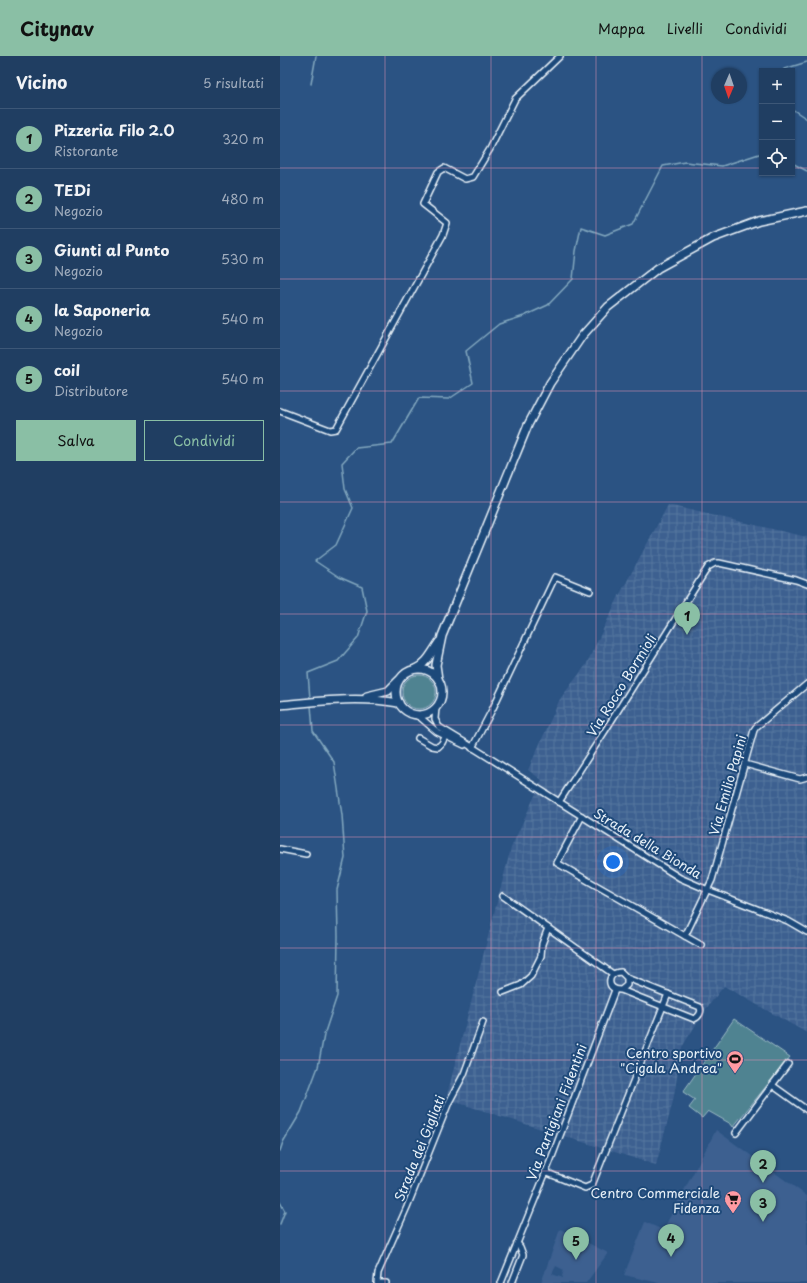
<!DOCTYPE html>
<html lang="it">
<head>
<meta charset="utf-8">
<style>
	:root { --surface:#203e62; --page:#2d496b; --text:#f1f3f6; --muted:#a2aebe; --line:#3d5777; --accent:#8abfa5 }
	body { margin:0; font-family:"Playpen Sans",sans-serif; background:var(--page); color:var(--text) }
	.controls { position:absolute; right:12px; top:12px; display:grid; overflow:hidden; border-radius:0px; box-shadow:0 1px 3px #0004 }
	.controls button { width:36px; height:36px; display:grid; place-items:center; padding:0; border:0; border-bottom:1px solid var(--line); background:var(--surface); color:var(--text); font:20px sans-serif }
	.compass { position:absolute; left:431px; top:12px; width:36px; height:36px; border-radius:50%; background:var(--surface); box-shadow:0 1px 3px #0004; rotate:182deg }
	.you { position:absolute; left:333px; top:806px; width:14px; height:14px; margin:-10px; border:3px solid #fff; border-radius:50%; background:#1a73e8; box-shadow:0 0 0 6px #1a73e833 }
	.badge { display:grid; place-items:center; width:26px; height:26px; border-radius:50%; background:var(--accent); color:#111; font-size:13px; font-weight:700 }
	.pin { position:absolute; translate:-50% -33px; filter:drop-shadow(0 1px 2px #0008) }
	.pin::after { content:''; position:absolute; top:21px; width:14px; height:12px; background:inherit; clip-path:polygon(0 0,100% 0,50% 100%) }
	.list { margin:0; padding:0; list-style:none }
	h2 { display:flex; justify-content:space-between; align-items:center; height:52px; margin:0; padding:0 16px; font-size:17px }
	h2 small { font-size:13px; font-weight:400; color:var(--muted) }
	.list li { display:grid; grid-template-columns:26px 1fr auto; gap:12px; align-items:center; box-sizing:border-box; height:60px; padding:0 16px; border-top:1px solid var(--line) }
	.list b { display:block; font-size:15px; white-space:nowrap }
	.list p { margin:0; font-size:13px; white-space:nowrap; color:var(--muted) }
	.list em { font-size:13px; font-style:normal; color:var(--muted) }
	.actions { display:flex; gap:8px; padding:12px 16px }
	.actions a { flex:1; padding:9px 0; border:1px solid var(--accent); border-radius:0px; text-align:center; font-size:14px; color:var(--accent) }
	.actions .main { background:var(--accent); color:#111 }
	.icon { flex:none; width:22px; height:22px; fill:none; stroke:currentColor; stroke-width:2; stroke-linecap:round; stroke-linejoin:round }
	.map { position:relative; flex:none; width:527px; height:1227px; overflow:hidden }
	header { display:flex; align-items:center; gap:24px; box-sizing:border-box; height:56px; padding:0 20px; background:var(--accent); color:#111 }
	header strong { font-size:19px }
	nav { display:flex; gap:22px; margin-inline-start:auto; font-size:14px }
	main { display:flex }
	aside { flex:1; background:var(--surface) }
	.map>svg:first-child { display:block }
</style>
</head>
<body>
<header>
<strong>Citynav</strong>
<nav><a>Mappa</a><a>Livelli</a><a>Condividi</a></nav>
</header>
<main>
<aside>
<h2>Vicino<small>5 risultati</small></h2>
<ul class="list">
<li><span class="badge">1</span><div><b>Pizzeria Filo 2.0</b><p>Ristorante</p></div><em>320 m</em></li>
<li><span class="badge">2</span><div><b>TEDi</b><p>Negozio</p></div><em>480 m</em></li>
<li><span class="badge">3</span><div><b>Giunti al Punto</b><p>Negozio</p></div><em>530 m</em></li>
<li><span class="badge">4</span><div><b>la Saponeria</b><p>Negozio</p></div><em>540 m</em></li>
<li><span class="badge">5</span><div><b>coil</b><p>Distributore</p></div><em>540 m</em></li>
</ul>
<div class="actions"><a class="main">Salva</a><a>Condividi</a></div>
</aside>
<div class="map">
<svg width="527" height="1227" viewBox="0 0 527 1227">
	<defs>
		<pattern id="industrial-grid" width="8" height="8" patternUnits="userSpaceOnUse"><rect width="8" height="8" fill="#3c6090"/><path d="M0 4h8M4 0v8" fill="none" stroke="#5877a0"/></pattern>
	</defs>
	<rect width="100%" height="100%" fill="#2b5383"/>
	<filter id="ink" filterUnits="userSpaceOnUse"><feTurbulence type="fractalNoise" baseFrequency=".025" numOctaves="2"/><feDisplacementMap in="SourceGraphic" scale="8" xChannelSelector="R" yChannelSelector="G"/><feConvolveMatrix kernelMatrix="1 2 1 2 8 2 1 2 1" color-interpolation-filters="sRGB"/></filter>
	<g filter="url(#ink)">
		<g fill="#3c6090" fill-rule="evenodd">
			<polygon points="436,1074 527,1140 527,1227 379,1227 344,1219 365,1166 383,1174"/>
			<path d="M280 1173 328 1197 306 1227H261ZM276 1210 284 1214 282 1220 283 1221V1222L272 1218Z"/>
		</g>
		<polygon fill="url(#industrial-grid)" points="388,449 527,481 527,977 444,930 425,954 402,991 393,1045 376,1109 166,1043 231,792 262,724 248,714 280,643 306,609 339,540"/>
		<g fill="#4f8391" stroke="#9cbac4">
			<circle cx="139" cy="636" r="17"/>
			<polygon points="454,963 510,1001 453,1071 451,1068 428,1055 422,1062 409,1052 415,1044 403,1036"/>
		</g>
		<g fill="none" stroke-linecap="round" stroke-linejoin="round">
			<g stroke="#83a8bf" stroke-width="1.5">
				<polyline points="503,15 504,13 527,6"/>
				<polyline points="31,28 36,0"/>
				<polyline points="512,53 527,63"/>
				<polyline points="512,107 527,115"/>
				<polyline points="30,643 28,617 58,605 78,582 87,555 82,531 59,521 35,505 56,489 73,452 65,433 62,407 76,392 112,388 139,342 169,343 193,327 186,295 219,268 244,260 268,249 293,223 296,195 301,171 325,179 353,168 383,110 405,106 442,110 479,98 482,98"/>
				<polyline points="0,1095 3,1086 21,1056 38,1011 44,979 57,940 58,880 57,834 65,802 62,759 54,706 33,675 31,649"/>
				<polyline points="0,1146 5,1155 0,1168"/>
			</g>
			<g stroke="#e8f1f8" stroke-width="8">
				<g id="street">
					<polyline points="0,355 50,374 56,373 163,179 167,167 143,148 158,116 164,112 185,123 193,121 210,93 235,43 280,0"/>
					<polyline points="156,652 155,663 159,671 192,691 400,822 428,834 508,865 527,876"/>
					<polyline points="133,658 141,662 157,676 184,689"/>
					<polyline points="138,682 152,690 158,691 162,687 167,677"/>
					<polyline points="192,692 213,652 275,521 310,535"/>
					<polyline points="465,708 520,723 527,721"/>
					<polyline points="279,746 325,675 428,511 435,507 439,507 516,524 527,528"/>
					<polyline points="302,760 277,807 405,880 432,824 474,674 476,671 527,628"/>
					<polyline points="0,793 26,798"/>
					<polyline points="223,840 333,918"/>
					<polyline points="405,880 421,889"/>
					<path d="M341 934 347 929V922L341 916C326 916 326 935 341 934L414 963C419 961 422 956 420 951L347 922"/>
					<polyline points="223,936 241,929 251,920 261,900 262,888 268,872"/>
					<polyline points="492,1029 527,1054"/>
					<polyline points="456,1077 508,1008"/>
					<polyline points="265,1116 305,1132 312,1129 388,938"/>
					<polyline points="97,1227 98,1217 127,1151 169,1046 184,1018 203,966"/>
					<polyline points="101,1227 106,1227"/>
					<polyline points="221,1227 270,1106 335,934"/>
					<polyline points="232,1227 243,1199 240,1191 237,1187"/>
				</g>
			</g>
			<g stroke="#e8f1f8" stroke-width="10">
				<g id="secondary">
					<path d="M135 613C147 608 152 596 159 586"/>
					<circle cx="139" cy="636" r="23"/>
					<polyline points="158,623 156,609 162,580 248,369 270,327 302,280 328,251 378,212 433,182 479,165 527,155"/>
					<polyline points="87,640 108,635 118,625"/>
					<path d="M0 649C41 645 78 640 119 647"/>
				</g>
			</g>
			<use href="#street" stroke="#1f4a7a" stroke-width="5"/>
			<use href="#secondary" stroke="#1f4a7a" stroke-width="7"/>
		</g>
	</g>
	<path fill="none" stroke="#d78fb1" stroke-width="1" stroke-opacity="0.55" d="M105 0V1227M211 0V1227M316 0V1227M422 0V1227M0 112H482M512 112H527M0 223H527M0 335H527M0 446H527M0 558H527M0 669H527M0 781H527M0 892H527M0 1004H527M0 1115H527"/>
	<defs>
		<g id="stadium-pin" transform="scale(0.9)"><path d="M0 17L-7.5 6A9.5 9.5 0 1 1 7.5 6Z" fill="#ff9aa2" stroke="#1f4a7a"/><path d="M0-5a6.5 5 0 1 0 0 10a6.5 5 0 1 0 0-10ZM-3.5-1.8h7v3.6h-7Z" fill="#111"/></g>
		<g id="supermarket-pin" transform="scale(0.9)"><path d="M0 17L-7.5 6A9.5 9.5 0 1 1 7.5 6Z" fill="#ff9aa2" stroke="#1f4a7a"/><path d="M-6-5.5h2.5l.6 2H6L4.5 2H-2.5L-4.4-4H-6ZM-1.5 3.2a1.3 1.3 0 1 0 .1 0ZM3 3.2a1.3 1.3 0 1 0 .1 0Z" fill="#111"/></g>
	</defs>
	<g fill-rule="evenodd">
		<use href="#stadium-pin" x="455" y="1003"/>
		<use href="#supermarket-pin" x="453" y="1143"/>
	</g>
	<g text-anchor="middle" dominant-baseline="central" stroke-width="4" stroke-linejoin="round" paint-order="stroke">
		<g font-size="13" fill="#e8f1f8" stroke="#1f4a7a">
			<text transform="translate(341 629) rotate(-58)">Via Rocco Bormioli</text>
			<text transform="translate(447 729) rotate(-74)">Via Emilio Papini</text>
			<text transform="translate(368 787) rotate(31)">Strada della Bionda</text>
			<text transform="translate(276 1056) rotate(-69)">Via Partigiani Fidentini</text>
			<text transform="translate(139 1092) rotate(-68)">Strada dei Gigliati</text>
		</g>
		<g font-size="13" fill="#e8f1f8" stroke="#1f4a7a" text-anchor="end">
			<text x="442" y="996">Centro sportivo<tspan x="442" dy="15">"Cigala Andrea"</tspan></text>
			<text x="440" y="1136">Centro Commerciale<tspan x="440" dy="15">Fidenza</tspan></text>
		</g>
	</g>
</svg>
<div class="controls">
<button>+</button>
<button>−</button>
<button><svg class="icon" aria-label="locate" viewBox="0 0 24 24"><circle cx="12" cy="12" r="6"/><path d="M12 2v4M12 18v4M2 12h4M18 12h4"/></svg></button>
</div>
<svg class="compass" viewBox="-18 -18 36 36"><path d="M0-13l5 13h-10z" fill="#e53935"/><path d="M0 13l5-13h-10z" fill="#a2aebe"/></svg>
<div class="you"></div>
<div class="pin badge" style="left:407px;top:579px">1</div>
<div class="pin badge" style="left:483px;top:1127px">2</div>
<div class="pin badge" style="left:483px;top:1166px">3</div>
<div class="pin badge" style="left:391px;top:1201px">4</div>
<div class="pin badge" style="left:296px;top:1204px">5</div>
</div>
</main>
</body>
</html>
